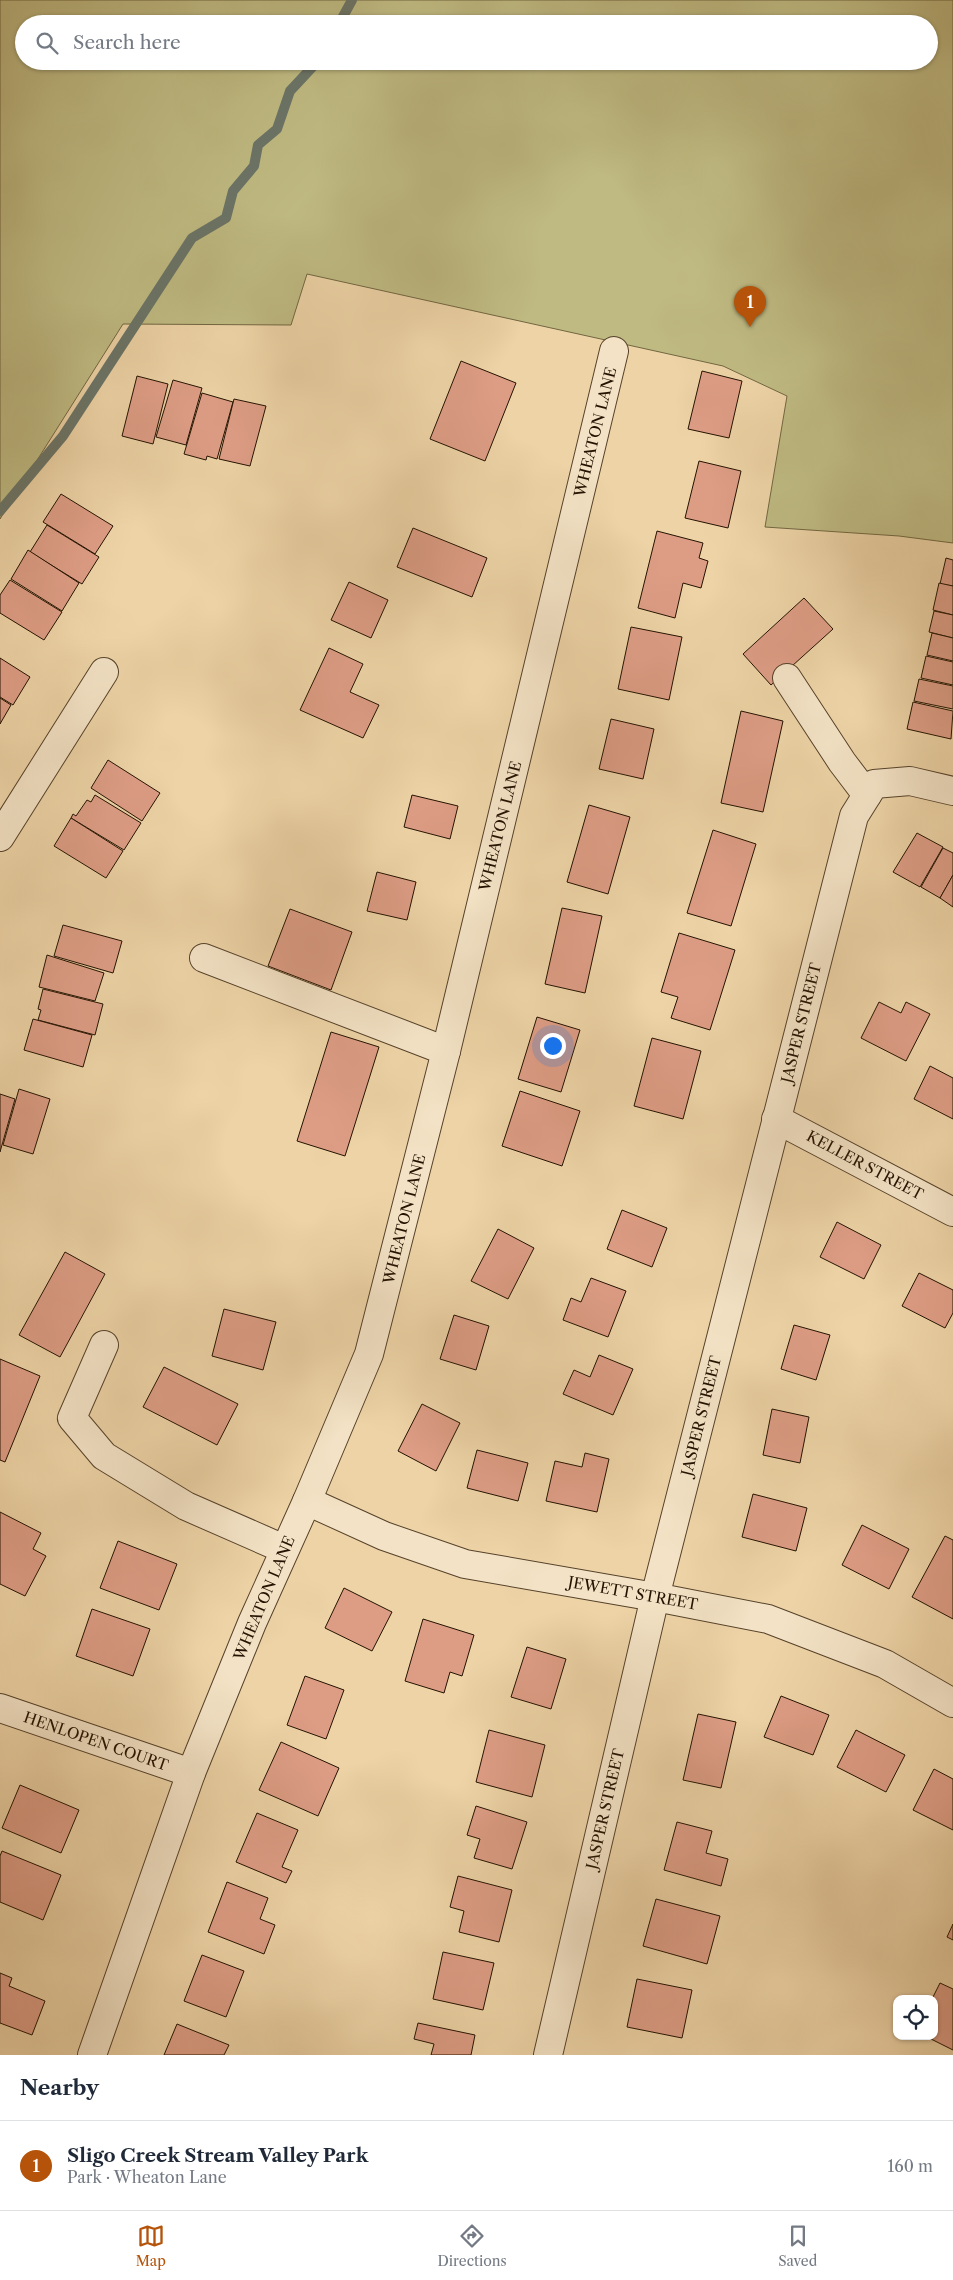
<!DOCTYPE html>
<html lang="en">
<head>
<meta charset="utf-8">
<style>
	:root { --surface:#fff; --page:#f6f6f7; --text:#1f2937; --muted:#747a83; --line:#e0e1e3; --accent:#b45309 }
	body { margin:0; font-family:"Libre Caslon Text",serif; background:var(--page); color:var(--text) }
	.controls { position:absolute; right:15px; bottom:15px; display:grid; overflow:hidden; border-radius:10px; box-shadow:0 1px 4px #0004 }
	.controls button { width:45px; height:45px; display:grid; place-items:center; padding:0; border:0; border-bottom:1px solid var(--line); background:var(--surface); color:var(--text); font:25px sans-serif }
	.you { position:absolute; left:552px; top:1045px; width:18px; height:18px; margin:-12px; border:4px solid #fff; border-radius:50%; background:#1a73e8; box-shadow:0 0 0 8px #1a73e833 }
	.badge { display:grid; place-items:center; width:32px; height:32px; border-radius:50%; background:var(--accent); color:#fff; font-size:16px; font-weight:700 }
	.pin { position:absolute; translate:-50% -41px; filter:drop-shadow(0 1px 2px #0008) }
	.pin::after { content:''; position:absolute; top:26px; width:18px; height:15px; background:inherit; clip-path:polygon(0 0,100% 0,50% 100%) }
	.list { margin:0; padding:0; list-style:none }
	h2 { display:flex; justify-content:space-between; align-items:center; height:65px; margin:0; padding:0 20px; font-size:21px }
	h2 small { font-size:16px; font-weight:400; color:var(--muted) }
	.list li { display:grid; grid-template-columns:32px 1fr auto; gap:15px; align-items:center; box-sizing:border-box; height:90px; padding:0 20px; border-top:1px solid var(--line) }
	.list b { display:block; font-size:19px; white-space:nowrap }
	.list p { margin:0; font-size:16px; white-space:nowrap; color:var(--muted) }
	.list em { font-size:16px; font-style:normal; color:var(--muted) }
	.icon { flex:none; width:28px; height:28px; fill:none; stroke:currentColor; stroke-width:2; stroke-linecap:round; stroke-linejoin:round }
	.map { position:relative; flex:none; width:953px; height:2055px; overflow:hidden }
	.search { position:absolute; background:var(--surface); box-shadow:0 1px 4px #0004; left:15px; right:15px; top:15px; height:55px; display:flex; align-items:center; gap:12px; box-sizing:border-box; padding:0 18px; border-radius:28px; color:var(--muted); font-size:19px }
	.sheet { height:155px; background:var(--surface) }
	nav { display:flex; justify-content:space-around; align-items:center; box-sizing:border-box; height:70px; border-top:1px solid var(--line); background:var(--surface); font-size:14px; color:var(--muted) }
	nav a { display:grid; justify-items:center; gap:2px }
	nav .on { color:var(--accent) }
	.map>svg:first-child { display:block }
</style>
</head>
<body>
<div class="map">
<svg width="953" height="2055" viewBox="0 0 953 2055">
	<rect width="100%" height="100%" fill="#edd3a6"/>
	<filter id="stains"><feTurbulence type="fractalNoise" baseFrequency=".004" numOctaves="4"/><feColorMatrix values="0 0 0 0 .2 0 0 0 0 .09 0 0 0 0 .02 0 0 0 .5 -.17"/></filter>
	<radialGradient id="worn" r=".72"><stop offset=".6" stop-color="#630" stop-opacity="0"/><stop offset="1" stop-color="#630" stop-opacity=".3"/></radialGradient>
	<path fill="#bfba82" stroke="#726641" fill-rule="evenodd" d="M0 0H953V543L899 536 765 527 787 396 723 366 307 274 291 325 123 324 0 519ZM24 24H929V61H24Z"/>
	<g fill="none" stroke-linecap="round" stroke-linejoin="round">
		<g stroke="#6b7568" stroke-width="10">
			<polyline points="339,24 352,0"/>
			<polyline points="0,511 63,436 192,238 226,218 233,191 254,166 258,145 277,129 290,91 318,61"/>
		</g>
	</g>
	<g fill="#dd9d85" stroke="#241200">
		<polygon points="461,361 516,383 485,461 430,439"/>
		<polygon points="702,371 742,381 729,438 688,429"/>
		<polygon points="137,376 168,384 153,444 122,436"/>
		<polygon points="173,380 202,388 186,445 156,437"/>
		<polygon points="202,393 233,402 217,459 207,456 206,460 184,454"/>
		<polygon points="234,399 266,406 250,466 219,459"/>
		<polygon points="699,461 741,471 728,528 685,518"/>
		<polygon points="61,494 113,526 95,554 43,522"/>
		<polygon points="47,525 99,557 82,584 30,552"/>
		<polygon points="413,528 487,558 472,597 397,567"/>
		<polygon points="657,531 703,543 699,558 708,561 701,588 683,583 675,618 638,608"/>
		<polygon points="28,550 79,583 62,611 11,579"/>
		<polygon points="946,558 953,560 953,586 940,584"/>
		<polygon points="10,580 62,612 44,640 0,613 0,595"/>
		<polygon points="349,582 388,600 371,638 331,620"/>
		<polygon points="939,583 953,586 953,615 933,610"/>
		<polygon points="804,598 833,629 771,685 743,654"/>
		<polygon points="934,611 953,615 953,638 929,632"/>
		<polygon points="631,627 682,637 669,700 618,689"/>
		<polygon points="932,633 953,638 953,661 927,655"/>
		<polygon points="329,648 363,664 350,692 379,705 363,738 300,710"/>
		<polygon points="926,656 953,662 953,685 921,678"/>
		<polygon points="0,658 30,677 13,705 0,697"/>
		<polygon points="919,679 953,686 953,709 914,701"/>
		<polygon points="0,698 11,705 0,724"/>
		<polygon points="913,702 953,711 951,739 907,729"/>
		<polygon points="741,711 783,721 763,812 721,803"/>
		<polygon points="611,719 654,729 643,779 599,769"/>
		<polygon points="108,760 160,793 142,821 91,788"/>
		<polygon points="95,795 141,823 124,850 71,818 73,814 76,816 87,800 91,802"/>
		<polygon points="412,795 458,806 450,839 404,827"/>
		<polygon points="589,805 630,817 608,894 567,882"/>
		<polygon points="71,818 123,851 106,878 54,846"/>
		<polygon points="713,830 756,844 731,926 687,913"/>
		<polygon points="917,833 943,847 920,887 893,872"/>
		<polygon points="943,848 953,853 953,875 940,898 921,887"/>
		<polygon points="377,872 416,882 407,920 367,911"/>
		<polygon points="953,875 953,907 940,898"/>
		<polygon points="562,908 602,916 585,993 545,984"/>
		<polygon points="290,909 352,932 331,990 268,966"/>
		<polygon points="63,925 122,941 113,973 54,956"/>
		<polygon points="679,933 735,950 710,1030 671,1018 678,997 661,992"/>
		<polygon points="47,955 104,973 95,1001 39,987"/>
		<polygon points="43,989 103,1004 95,1035 38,1020 41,1010 38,1009"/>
		<polygon points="879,1002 901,1013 906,1002 930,1014 906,1061 861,1038"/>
		<polygon points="537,1017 580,1030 561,1092 518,1079"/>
		<polygon points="33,1019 92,1035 83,1067 24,1050"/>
		<polygon points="331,1032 379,1047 345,1156 297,1141"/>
		<polygon points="652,1038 701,1051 683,1119 634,1106"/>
		<polygon points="930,1066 953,1078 953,1119 914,1099"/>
		<polygon points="19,1089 50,1099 33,1154 3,1145"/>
		<polygon points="520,1091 580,1111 562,1166 502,1146"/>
		<polygon points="0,1094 15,1099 0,1152"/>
		<polygon points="622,1210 667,1228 652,1267 607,1249"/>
		<polygon points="837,1222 881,1245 864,1279 820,1257"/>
		<polygon points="498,1229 534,1248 508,1299 471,1281"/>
		<polygon points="65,1252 105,1274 60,1357 19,1335"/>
		<polygon points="919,1273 953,1290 953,1313 945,1328 902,1306"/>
		<polygon points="591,1278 626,1291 608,1337 563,1320 571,1298 581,1302"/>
		<polygon points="224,1309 276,1322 263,1370 212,1356"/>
		<polygon points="454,1315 489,1326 476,1370 440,1359"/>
		<polygon points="794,1325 830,1335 816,1380 781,1369"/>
		<polygon points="599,1355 633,1369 613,1415 563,1394 574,1370 590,1377"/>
		<polygon points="0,1359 40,1376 5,1462 0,1460"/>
		<polygon points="164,1367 238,1404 217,1445 143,1407"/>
		<polygon points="422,1404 460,1423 436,1471 398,1451"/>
		<polygon points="772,1409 809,1417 800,1463 763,1455"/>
		<polygon points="477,1450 528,1463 518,1501 467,1488"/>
		<polygon points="585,1453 609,1459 597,1512 546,1501 555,1461 582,1467"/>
		<polygon points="753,1494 807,1508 796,1551 742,1537"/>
		<polygon points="0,1512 41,1533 33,1549 46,1556 25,1596 0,1584"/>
		<polygon points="862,1525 909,1549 889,1589 842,1565"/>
		<polygon points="945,1536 953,1540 953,1619 912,1597"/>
		<polygon points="118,1541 177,1564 159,1610 100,1588"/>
		<polygon points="344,1588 392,1612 372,1651 325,1628"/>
		<polygon points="92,1609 150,1629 133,1676 76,1656"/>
		<polygon points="423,1619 474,1635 462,1676 450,1672 444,1693 405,1681"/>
		<polygon points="527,1647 566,1659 551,1709 511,1697"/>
		<polygon points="305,1676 344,1690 326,1739 287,1725"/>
		<polygon points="781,1696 829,1715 813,1755 764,1737"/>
		<polygon points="698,1714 736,1722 721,1788 683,1780"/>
		<polygon points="489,1730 545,1745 532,1797 476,1782"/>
		<polygon points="856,1730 905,1755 886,1792 837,1767"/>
		<polygon points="281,1742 339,1768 318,1816 259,1790"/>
		<polygon points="934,1769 953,1779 953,1830 913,1810"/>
		<polygon points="20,1785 79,1810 61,1853 2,1828"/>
		<polygon points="476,1806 527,1822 512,1869 474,1858 480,1839 467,1835"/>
		<polygon points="257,1813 298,1830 282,1867 292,1871 286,1883 236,1862"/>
		<polygon points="677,1822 712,1831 706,1853 728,1859 721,1886 664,1870"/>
		<polygon points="2,1851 61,1875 43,1920 0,1902 0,1856"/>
		<polygon points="458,1876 512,1890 499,1942 459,1932 464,1911 450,1907"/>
		<polygon points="227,1882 268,1898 260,1919 275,1925 264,1954 208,1932"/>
		<polygon points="656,1899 720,1916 707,1964 643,1946"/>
		<polygon points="953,1924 953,1940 947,1937"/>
		<polygon points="443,1952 494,1963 483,2010 433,1999"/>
		<polygon points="202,1955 244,1971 226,2017 184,2001"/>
		<polygon points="0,1973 12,1978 9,1986 45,2001 32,2035 0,2023"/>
		<polygon points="637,1979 692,1990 682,2038 627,2027"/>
		<polygon points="940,1983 953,1989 953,2050 925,2036 934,2036 934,1999 932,1999"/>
		<polygon points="418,2023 475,2035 471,2055 431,2055 434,2044 414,2039"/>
		<polygon points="177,2024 229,2045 224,2055 164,2055"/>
	</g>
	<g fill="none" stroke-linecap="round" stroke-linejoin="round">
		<g stroke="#56422a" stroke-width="30">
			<g id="minor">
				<polyline points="787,678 842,762 867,795"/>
				<polyline points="0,837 104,672"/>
				<polyline points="204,958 446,1051"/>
				<polyline points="776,1119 953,1212"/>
				<polyline points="104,1345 72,1418 104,1456 186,1506 284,1549"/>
				<polyline points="307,1501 384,1536 465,1564 655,1597 768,1619 885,1664 953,1703"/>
				<polyline points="0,1708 191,1773"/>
				<polyline points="92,2055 191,1773 252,1623 307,1501 369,1354 446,1051 614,351"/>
				<polyline points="548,2055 655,1597 854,816 874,784 910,781 953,791"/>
			</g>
		</g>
		<use href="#minor" stroke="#f3e2c5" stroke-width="28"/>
	</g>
	<g text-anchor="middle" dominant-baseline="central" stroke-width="4" stroke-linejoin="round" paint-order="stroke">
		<g font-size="15" fill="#241200" stroke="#f3e2c5">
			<text transform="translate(595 432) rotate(-76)">WHEATON LANE</text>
			<text transform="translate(500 826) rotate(-76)">WHEATON LANE</text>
			<text transform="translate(801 1023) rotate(-76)">JASPER STREET</text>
			<text transform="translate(865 1165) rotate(28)">KELLER STREET</text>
			<text transform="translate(404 1219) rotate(-76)">WHEATON LANE</text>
			<text transform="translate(701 1416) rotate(-76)">JASPER STREET</text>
			<text transform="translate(633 1593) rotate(10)">JEWETT STREET</text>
			<text transform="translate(264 1598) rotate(-67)">WHEATON LANE</text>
			<text transform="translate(96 1741) rotate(19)">HENLOPEN COURT</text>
			<text transform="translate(605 1809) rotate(-77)">JASPER STREET</text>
		</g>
	</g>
	<rect width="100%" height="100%" filter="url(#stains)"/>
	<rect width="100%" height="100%" fill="url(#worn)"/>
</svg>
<div class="controls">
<button><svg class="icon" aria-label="locate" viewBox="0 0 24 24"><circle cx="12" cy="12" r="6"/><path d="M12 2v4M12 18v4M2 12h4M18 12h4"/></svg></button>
</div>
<div class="you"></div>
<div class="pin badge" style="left:750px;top:327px">1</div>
<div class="search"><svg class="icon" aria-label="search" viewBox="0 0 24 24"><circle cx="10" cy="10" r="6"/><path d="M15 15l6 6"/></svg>Search here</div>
</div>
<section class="sheet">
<h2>Nearby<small></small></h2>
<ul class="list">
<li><span class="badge">1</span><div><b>Sligo Creek Stream Valley Park</b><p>Park · Wheaton Lane</p></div><em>160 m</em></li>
</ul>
</section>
<nav>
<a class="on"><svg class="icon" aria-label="map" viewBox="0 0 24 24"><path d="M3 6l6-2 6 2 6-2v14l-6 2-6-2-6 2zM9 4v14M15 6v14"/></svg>Map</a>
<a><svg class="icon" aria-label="directions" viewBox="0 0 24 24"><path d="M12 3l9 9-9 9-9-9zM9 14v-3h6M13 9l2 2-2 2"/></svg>Directions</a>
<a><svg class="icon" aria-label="saved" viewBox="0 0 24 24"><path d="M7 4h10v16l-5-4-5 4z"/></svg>Saved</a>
</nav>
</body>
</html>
